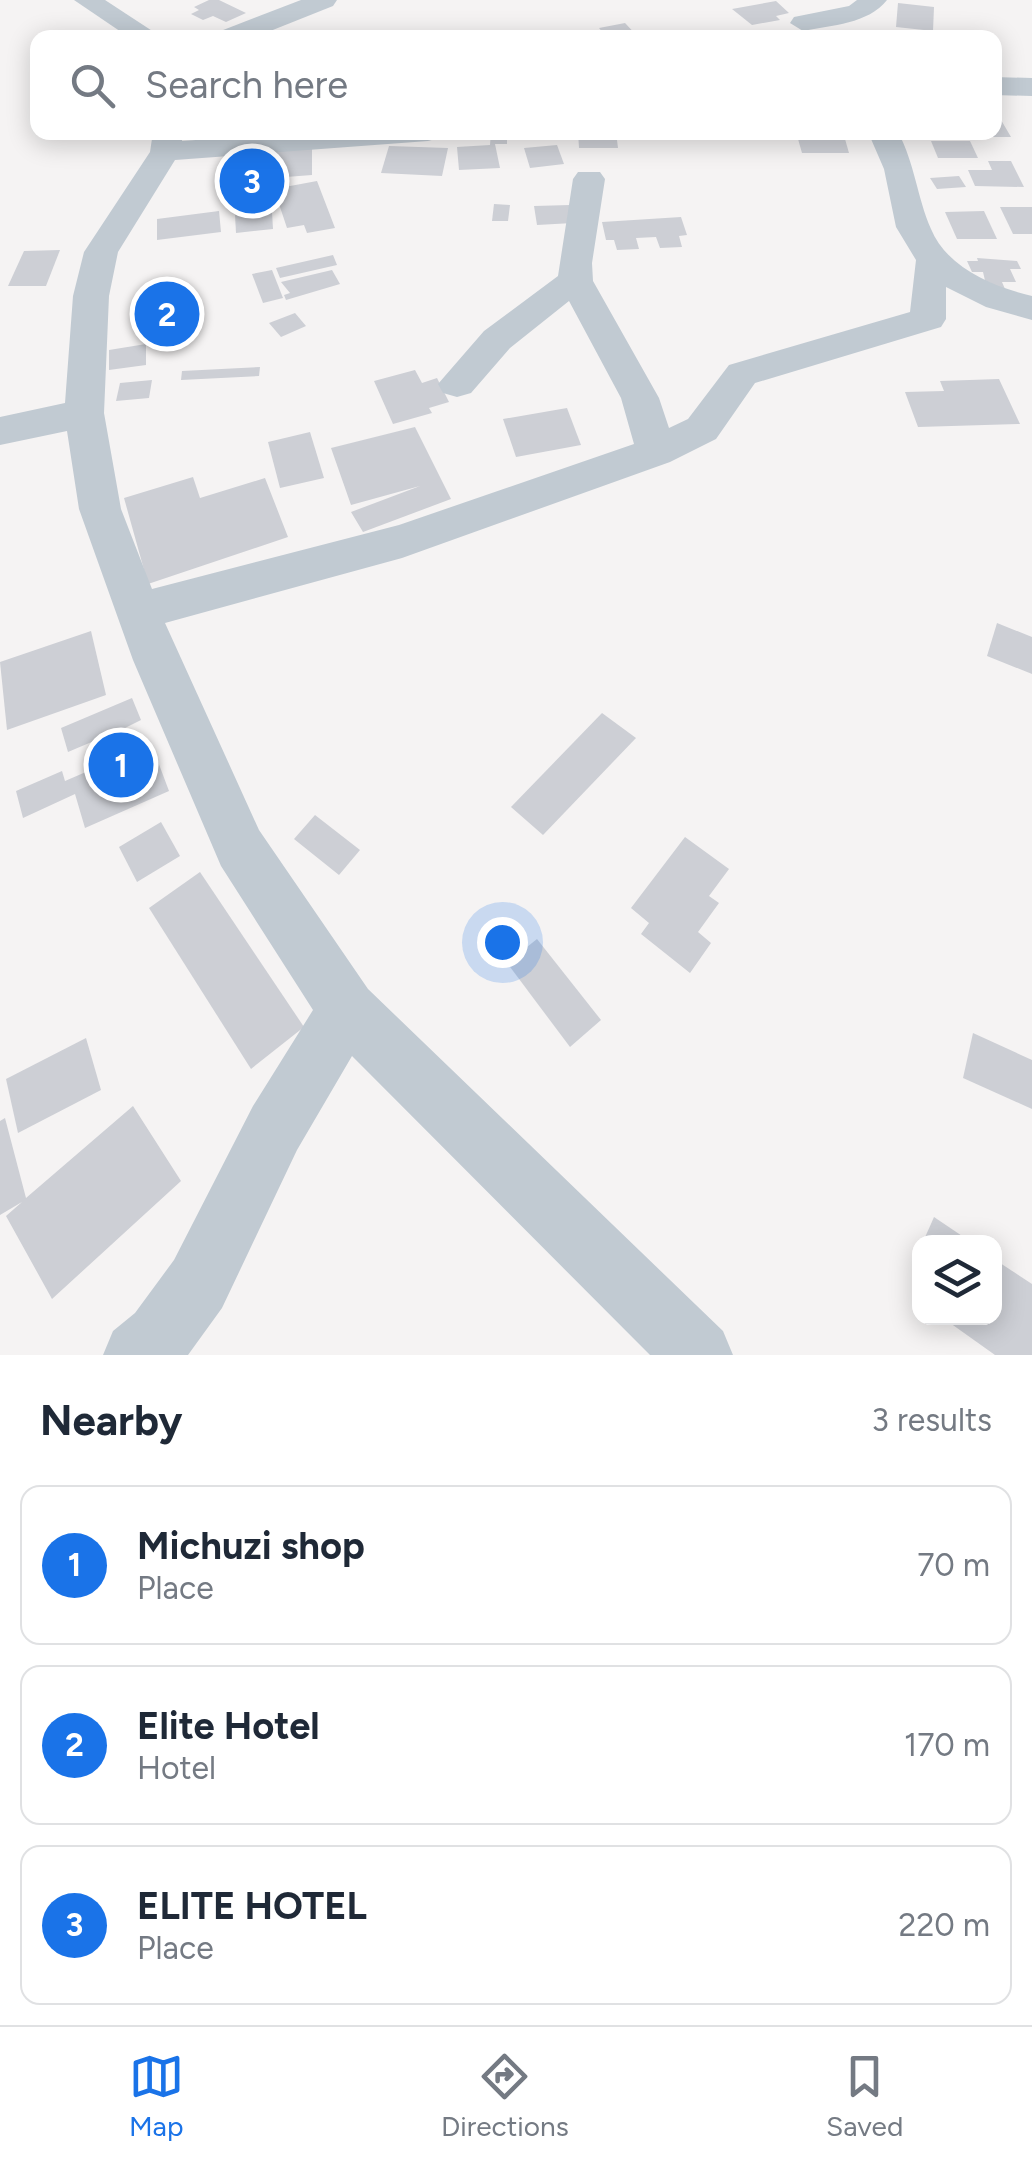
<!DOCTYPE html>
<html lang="en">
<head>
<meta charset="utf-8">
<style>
	:root { --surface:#fff; --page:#f2f2f3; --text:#1f2937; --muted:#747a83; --line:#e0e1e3; --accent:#1a73e8 }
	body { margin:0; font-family:Figtree,sans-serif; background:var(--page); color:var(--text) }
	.controls { position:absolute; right:30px; bottom:30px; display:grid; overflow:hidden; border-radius:20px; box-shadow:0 5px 25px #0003 }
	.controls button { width:90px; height:90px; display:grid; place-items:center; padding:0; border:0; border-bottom:2px solid var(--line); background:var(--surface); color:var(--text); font:50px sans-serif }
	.you { position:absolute; left:502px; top:942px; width:35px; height:35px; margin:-25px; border:8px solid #fff; border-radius:50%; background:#1a73e8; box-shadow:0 0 0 15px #1a73e833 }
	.badge { display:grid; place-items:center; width:65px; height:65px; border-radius:50%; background:var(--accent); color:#fff; font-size:32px; font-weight:700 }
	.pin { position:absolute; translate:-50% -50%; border:5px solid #fff; box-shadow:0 2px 10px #0006 }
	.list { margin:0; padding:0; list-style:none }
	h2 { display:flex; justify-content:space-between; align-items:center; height:130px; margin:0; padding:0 40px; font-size:42px }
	h2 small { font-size:32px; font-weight:400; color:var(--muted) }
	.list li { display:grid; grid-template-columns:65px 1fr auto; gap:30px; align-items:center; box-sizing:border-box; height:160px; margin:0 20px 20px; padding:0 20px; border:2px solid var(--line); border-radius:20px }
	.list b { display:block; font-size:38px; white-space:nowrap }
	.list p { margin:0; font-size:32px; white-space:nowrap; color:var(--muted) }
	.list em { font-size:32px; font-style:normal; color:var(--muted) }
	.icon { flex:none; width:55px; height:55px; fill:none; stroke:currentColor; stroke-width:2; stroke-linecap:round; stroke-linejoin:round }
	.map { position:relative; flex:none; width:1032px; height:1355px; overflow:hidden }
	.search { position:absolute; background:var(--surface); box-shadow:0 5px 25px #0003; left:30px; right:30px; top:30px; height:110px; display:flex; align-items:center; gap:25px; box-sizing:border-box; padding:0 35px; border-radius:20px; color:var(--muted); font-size:38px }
	.sheet { height:670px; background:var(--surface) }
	nav { display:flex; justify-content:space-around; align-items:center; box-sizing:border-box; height:140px; border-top:2px solid var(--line); background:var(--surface); font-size:28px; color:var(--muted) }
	nav a { display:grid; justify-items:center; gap:5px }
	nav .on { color:var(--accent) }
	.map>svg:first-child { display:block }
</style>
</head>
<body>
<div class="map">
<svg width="1032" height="1355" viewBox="0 0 1032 1355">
	<rect width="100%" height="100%" fill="#f5f3f3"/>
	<g fill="#cdcfd5">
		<polygon points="209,0 219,0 246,13 226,22 213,16 203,20 191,14 199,10 194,7"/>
		<polygon points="776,1 789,13 776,16 780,20 752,25 732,9"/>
		<polygon points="898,3 934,7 933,31 896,27"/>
		<polygon points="625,23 639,38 607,38 599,28"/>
		<polygon points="994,108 1011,137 981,137 979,132 994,132"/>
		<polygon points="491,132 507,132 507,144 495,144 500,168 459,170 457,147 490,145"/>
		<polygon points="578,132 616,132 618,148 579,148"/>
		<polygon points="796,132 843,132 849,153 802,153"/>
		<polygon points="931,141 970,141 978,158 938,158"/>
		<polygon points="312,145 312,175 273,178 274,147"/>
		<polygon points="557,145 564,164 530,168 524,148"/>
		<polygon points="389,146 448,148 442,176 381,173"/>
		<polygon points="263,152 263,162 271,161 271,176 263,179 275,178 275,188 267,189 267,204 226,207 228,179 221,179 222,166 228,166 228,155"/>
		<polygon points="988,161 1011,161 1024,187 975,186 968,170 992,170"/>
		<polygon points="959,176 966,187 937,189 930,178"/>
		<polygon points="317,181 335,228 307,233 304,225 287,228 274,189"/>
		<polygon points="494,204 510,205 508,221 492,221"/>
		<polygon points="570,205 573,223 537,225 534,206"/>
		<polygon points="1000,207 1032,207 1032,234 1013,234"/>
		<polygon points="219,211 221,232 157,240 157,219"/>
		<polygon points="984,211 997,239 957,239 945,212"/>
		<polygon points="272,212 273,229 236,233 235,215"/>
		<polygon points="681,217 687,235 679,236 682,247 660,248 656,237 636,238 639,249 617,250 614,240 606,240 602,222"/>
		<polygon points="60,250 46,286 8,286 24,251"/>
		<polygon points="333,255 337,265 280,278 276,268"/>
		<polygon points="977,258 1017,261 1021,269 1010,269 1016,282 1002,282 1005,289 987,289 983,272 972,272 967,261 978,261"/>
		<polygon points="272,270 283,298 263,303 252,274"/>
		<polygon points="332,270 340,284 286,300 284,295 290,293 281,282"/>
		<polygon points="181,301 179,339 157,341 159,311 147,312 148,304"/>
		<polygon points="295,313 306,326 281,337 269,323"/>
		<polygon points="146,344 146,365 109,370 109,350"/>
		<polygon points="260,367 259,376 181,380 182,371"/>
		<polygon points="415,370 422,383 437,378 449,402 429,408 432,413 393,424 374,381"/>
		<polygon points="999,379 1020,424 918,427 905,392 944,391 940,381"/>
		<polygon points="152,380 149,398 116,401 120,383"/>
		<polygon points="567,408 581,445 516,457 503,419"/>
		<polygon points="415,427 451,499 363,532 351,512 420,486 351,505 331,448"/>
		<polygon points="310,432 324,478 280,488 268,442"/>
		<polygon points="193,477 200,498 265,478 288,537 148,584 124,498"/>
		<polygon points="997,623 1032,637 1032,674 987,656"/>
		<polygon points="91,631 106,695 7,730 0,662"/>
		<polygon points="132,698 141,720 125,728 139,767 157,759 169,791 85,828 75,794 23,818 16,791 62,771 65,781 109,762 101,738 68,752 61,728"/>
		<polygon points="602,713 636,738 543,835 511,807"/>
		<polygon points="315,815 360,850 339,875 294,839"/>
		<polygon points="161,822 180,856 137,882 119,847"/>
		<polygon points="685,837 729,869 709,896 719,903 698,932 711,943 690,973 641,934 649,923 631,908"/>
		<polygon points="200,872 304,1027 251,1069 149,908"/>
		<polygon points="537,939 601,1020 570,1047 507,963"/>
		<polygon points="973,1033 1032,1060 1032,1109 963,1078"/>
		<polygon points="86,1038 101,1090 18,1133 6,1079"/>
		<polygon points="133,1106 181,1181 52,1299 6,1216 22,1202 0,1215 0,1121 5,1118 26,1198"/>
		<polygon points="934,1217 971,1242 923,1242"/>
		<polygon points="994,1259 1032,1284 1032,1355 995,1355 943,1318 994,1318"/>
	</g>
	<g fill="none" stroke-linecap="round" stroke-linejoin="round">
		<g fill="#c1cad2" fill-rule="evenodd">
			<polygon points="74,0 105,0 163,38 130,38"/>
			<polygon points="301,0 337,0 333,6 253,38 215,38 218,32"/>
			<path d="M857 0H887C868 24 832 25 803 31L790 23 794 17 849 6Z"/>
			<polygon points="994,77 1032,78 1032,96 994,95"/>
			<path d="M153 132H183L182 141 301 132H443L439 138 428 141 175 160 118 252 109 296 104 413 121 509 152 589 399 525 634 444 621 398 569 301 510 348 471 393 457 397 443 393 438 384 484 331 558 276 573 179 578 172H600L605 179 592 263 593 281 659 398 669 428 688 419 729 365 910 312 916 260 896 227 884 169 868 132H898C915 164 917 197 931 229 947 268 994 287 1032 296V320L986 307 946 287V319L941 327 755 383 716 439 670 462 402 558 165 623 259 830 368 989 723 1331 733 1355H650L352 1056 297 1150 222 1308 188 1355H103L113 1331 135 1313 174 1260 253 1106 313 1010 221 866 133 660 79 509 67 431 0 445V417L65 403 73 296 84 252 150 152Z"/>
		</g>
	</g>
</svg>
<div class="controls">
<button><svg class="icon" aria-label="layers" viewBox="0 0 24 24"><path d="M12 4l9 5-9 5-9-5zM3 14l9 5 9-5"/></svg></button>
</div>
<div class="you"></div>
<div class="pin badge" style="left:121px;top:765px">1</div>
<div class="pin badge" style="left:167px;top:314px">2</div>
<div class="pin badge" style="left:252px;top:181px">3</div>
<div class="search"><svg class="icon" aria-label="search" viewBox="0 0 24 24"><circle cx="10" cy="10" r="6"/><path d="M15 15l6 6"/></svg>Search here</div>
</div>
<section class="sheet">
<h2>Nearby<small>3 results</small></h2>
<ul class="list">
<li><span class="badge">1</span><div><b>Michuzi shop</b><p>Place</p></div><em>70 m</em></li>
<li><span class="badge">2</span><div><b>Elite Hotel</b><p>Hotel</p></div><em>170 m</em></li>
<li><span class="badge">3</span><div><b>ELITE HOTEL</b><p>Place</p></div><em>220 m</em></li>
</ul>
</section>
<nav>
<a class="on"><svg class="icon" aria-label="map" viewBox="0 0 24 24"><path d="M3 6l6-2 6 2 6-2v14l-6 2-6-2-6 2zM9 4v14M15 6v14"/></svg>Map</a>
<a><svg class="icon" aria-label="directions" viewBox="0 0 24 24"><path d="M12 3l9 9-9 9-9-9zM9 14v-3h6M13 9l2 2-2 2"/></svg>Directions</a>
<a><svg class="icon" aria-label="saved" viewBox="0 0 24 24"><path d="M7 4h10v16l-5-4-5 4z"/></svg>Saved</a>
</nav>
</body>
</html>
